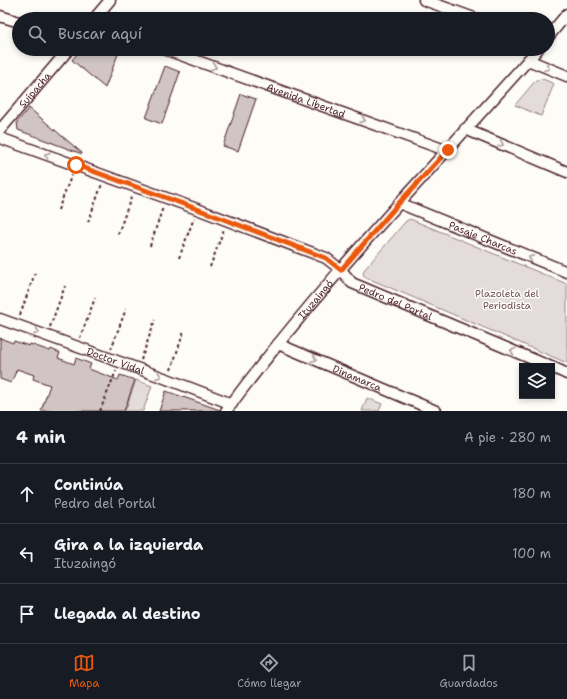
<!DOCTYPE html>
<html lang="es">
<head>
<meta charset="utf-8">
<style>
	:root { --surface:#171b24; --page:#242831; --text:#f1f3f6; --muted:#9ea1a6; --line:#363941; --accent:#ea580c }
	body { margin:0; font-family:"Shantell Sans",sans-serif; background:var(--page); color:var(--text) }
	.controls { position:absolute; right:12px; bottom:12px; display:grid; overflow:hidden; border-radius:0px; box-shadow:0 2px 6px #0003 }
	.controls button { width:36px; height:36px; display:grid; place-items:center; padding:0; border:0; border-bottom:1px solid var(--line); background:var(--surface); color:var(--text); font:20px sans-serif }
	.stop { position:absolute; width:12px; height:12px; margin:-9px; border:3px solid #ea580c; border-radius:50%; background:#fff }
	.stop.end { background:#ea580c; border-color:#fff; box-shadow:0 1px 4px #0008 }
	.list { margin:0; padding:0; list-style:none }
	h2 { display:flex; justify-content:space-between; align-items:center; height:52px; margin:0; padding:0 16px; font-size:17px }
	h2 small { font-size:13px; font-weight:400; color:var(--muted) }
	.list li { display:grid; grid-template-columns:26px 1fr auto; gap:12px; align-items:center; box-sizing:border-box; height:60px; padding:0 16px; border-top:1px solid var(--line) }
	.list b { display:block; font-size:15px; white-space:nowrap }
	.list p { margin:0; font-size:13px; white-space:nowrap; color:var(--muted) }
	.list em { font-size:13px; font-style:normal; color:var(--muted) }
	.icon { flex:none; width:22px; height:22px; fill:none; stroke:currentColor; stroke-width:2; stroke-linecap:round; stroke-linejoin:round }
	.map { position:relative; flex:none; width:567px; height:411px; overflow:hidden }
	.search { position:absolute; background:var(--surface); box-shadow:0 2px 6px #0003; left:12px; right:12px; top:12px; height:44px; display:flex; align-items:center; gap:10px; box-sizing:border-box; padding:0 14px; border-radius:22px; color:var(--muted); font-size:15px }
	.sheet { height:232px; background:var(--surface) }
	nav { display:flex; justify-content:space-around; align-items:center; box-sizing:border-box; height:56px; border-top:1px solid var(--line); background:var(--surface); font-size:11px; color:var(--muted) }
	nav a { display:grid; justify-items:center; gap:2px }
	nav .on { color:var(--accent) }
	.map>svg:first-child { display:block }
</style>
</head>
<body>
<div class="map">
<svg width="567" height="411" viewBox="0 0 567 411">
	<rect width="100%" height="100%" fill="#fdfcf7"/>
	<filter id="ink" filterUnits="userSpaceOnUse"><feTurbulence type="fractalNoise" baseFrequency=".025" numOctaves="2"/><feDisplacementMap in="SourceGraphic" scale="8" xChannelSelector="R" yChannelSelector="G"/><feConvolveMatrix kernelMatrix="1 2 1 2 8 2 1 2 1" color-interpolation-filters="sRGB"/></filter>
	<g filter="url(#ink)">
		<g fill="#e3dcda" stroke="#967e82">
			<polygon points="543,79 554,84 541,116 515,105 536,80"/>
			<polygon points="410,219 567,284 567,363 365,277 363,274 364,270 406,221"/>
			<polygon points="136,380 152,386 143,411 125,411"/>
			<polygon points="367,398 382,404 379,411 362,411"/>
		</g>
		<g fill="#d0c5c4" stroke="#4a1f2b">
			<polygon points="81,49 120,49 105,88 72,60"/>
			<polygon points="165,66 180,72 162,124 146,118"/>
			<polygon points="241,94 256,99 238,151 223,146"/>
			<polygon points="29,108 82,153 82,154 18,130 17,122"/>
			<polygon points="0,338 13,343 14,341 29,346 30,344 50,351 51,349 60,353 58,358 74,364 76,358 91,364 89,369 118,380 120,375 135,380 124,411 41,411 50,385 33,379 34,375 17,369 11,383 0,379"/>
			<polygon points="166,391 220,410 220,411 159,411"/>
		</g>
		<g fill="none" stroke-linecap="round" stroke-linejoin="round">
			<g stroke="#4a1f2b" stroke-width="13">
				<g id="minor">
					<polyline points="424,0 477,19"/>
					<polyline points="0,16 19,22"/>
					<polyline points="94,19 110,0"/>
					<polyline points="548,37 567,14"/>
					<path id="s1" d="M164 49 448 151"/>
					<polyline points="528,60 567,76"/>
					<polyline points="465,129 567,172"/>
					<path id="s2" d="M0 130 69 49"/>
					<path id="s3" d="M0 138 197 209 326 258 341 270 352 283 549 366"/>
					<path id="s4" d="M399 203 567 272"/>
					<path id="s5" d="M0 319 167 379 232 404"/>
					<path id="s6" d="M278 344 436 411"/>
					<polyline points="552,367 567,374"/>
					<path id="s7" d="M226 411C321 283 433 168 538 49"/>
				</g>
			</g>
			<g stroke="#4a1f2b" stroke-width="2" stroke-dasharray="3 3" stroke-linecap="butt">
				<polyline points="58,210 72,174"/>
				<polyline points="88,222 102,184"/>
				<polyline points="118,234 132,195"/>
				<polyline points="150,246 163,207"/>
				<polyline points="179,258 194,218"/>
				<polyline points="210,267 224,229"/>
				<polyline points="20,315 35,273"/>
				<polyline points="50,327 65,286"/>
				<polyline points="80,338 95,298"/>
				<polyline points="111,349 126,309"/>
				<polyline points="141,360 155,320"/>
				<polyline points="171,370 184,331"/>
				<polyline points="100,411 116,371"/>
			</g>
			<use href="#minor" stroke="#fdfcf7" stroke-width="10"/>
		</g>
		<defs><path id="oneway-chevron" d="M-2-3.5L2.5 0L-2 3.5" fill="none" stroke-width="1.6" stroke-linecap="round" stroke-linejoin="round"/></defs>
		<g stroke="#ac999b">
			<use href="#oneway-chevron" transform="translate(214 67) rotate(20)"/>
			<use href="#oneway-chevron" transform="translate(547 68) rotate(22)"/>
			<use href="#oneway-chevron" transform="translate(363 120) rotate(20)"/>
			<use href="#oneway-chevron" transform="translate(501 144) rotate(23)"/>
			<use href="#oneway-chevron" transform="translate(47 155) rotate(-160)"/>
			<use href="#oneway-chevron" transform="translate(531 258) rotate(-158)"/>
			<use href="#oneway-chevron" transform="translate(37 332) rotate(20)"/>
			<use href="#oneway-chevron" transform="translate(513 351) rotate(-157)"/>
			<use href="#oneway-chevron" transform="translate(314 359) rotate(23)"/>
			<use href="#oneway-chevron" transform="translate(159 376) rotate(20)"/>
		</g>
	</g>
	<g fill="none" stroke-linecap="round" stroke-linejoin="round" filter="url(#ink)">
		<polyline stroke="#ea580c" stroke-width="5" points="76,165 197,209 326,258 341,270 399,203 448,150"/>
	</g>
	<g text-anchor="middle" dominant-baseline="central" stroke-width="3" stroke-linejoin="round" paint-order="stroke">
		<g font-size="10" fill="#4a1f2b" stroke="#fdfcf7">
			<text stroke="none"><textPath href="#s2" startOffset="53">Suipacha</textPath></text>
			<text stroke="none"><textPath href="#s1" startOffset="151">Avenida Libertad</textPath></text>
			<text stroke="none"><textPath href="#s4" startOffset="91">Pasaje Charcas</textPath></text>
			<text stroke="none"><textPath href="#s7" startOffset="143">Ituzaingó</textPath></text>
			<text stroke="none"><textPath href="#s3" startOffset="431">Pedro del Portal</textPath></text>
			<text stroke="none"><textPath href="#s5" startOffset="123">Doctor Vidal</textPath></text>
			<text stroke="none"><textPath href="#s6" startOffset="86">Dinamarca</textPath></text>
		</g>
		<g font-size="10" fill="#704e57" stroke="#fdfcf7">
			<text x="507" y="293">Plazoleta del<tspan x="507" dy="12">Periodista</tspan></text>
		</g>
	</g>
</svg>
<div class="controls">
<button><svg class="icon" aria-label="layers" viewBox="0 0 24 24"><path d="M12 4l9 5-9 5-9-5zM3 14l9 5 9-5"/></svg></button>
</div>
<div class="stop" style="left:76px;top:165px"></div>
<div class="stop end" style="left:448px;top:150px"></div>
<div class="search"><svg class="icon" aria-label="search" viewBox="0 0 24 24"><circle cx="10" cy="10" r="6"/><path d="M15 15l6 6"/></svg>Buscar aquí</div>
</div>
<section class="sheet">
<h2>4 min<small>A pie · 280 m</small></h2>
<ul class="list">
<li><svg class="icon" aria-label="ahead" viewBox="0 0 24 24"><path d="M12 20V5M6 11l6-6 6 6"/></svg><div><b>Continúa</b><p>Pedro del Portal</p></div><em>180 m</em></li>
<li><svg class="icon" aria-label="left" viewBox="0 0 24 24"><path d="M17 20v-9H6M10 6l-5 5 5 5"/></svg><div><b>Gira a la izquierda</b><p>Ituzaingó</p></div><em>100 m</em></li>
<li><svg class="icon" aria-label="arrive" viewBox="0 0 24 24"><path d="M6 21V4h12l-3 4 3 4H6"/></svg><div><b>Llegada al destino</b></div></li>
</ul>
</section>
<nav>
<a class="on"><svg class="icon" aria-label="map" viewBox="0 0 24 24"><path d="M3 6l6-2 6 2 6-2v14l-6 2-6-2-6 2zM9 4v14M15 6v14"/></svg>Mapa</a>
<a><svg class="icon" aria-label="directions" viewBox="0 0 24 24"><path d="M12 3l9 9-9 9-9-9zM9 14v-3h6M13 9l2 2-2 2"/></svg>Cómo llegar</a>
<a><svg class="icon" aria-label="saved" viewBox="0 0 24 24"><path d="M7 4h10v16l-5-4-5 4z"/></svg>Guardados</a>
</nav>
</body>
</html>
